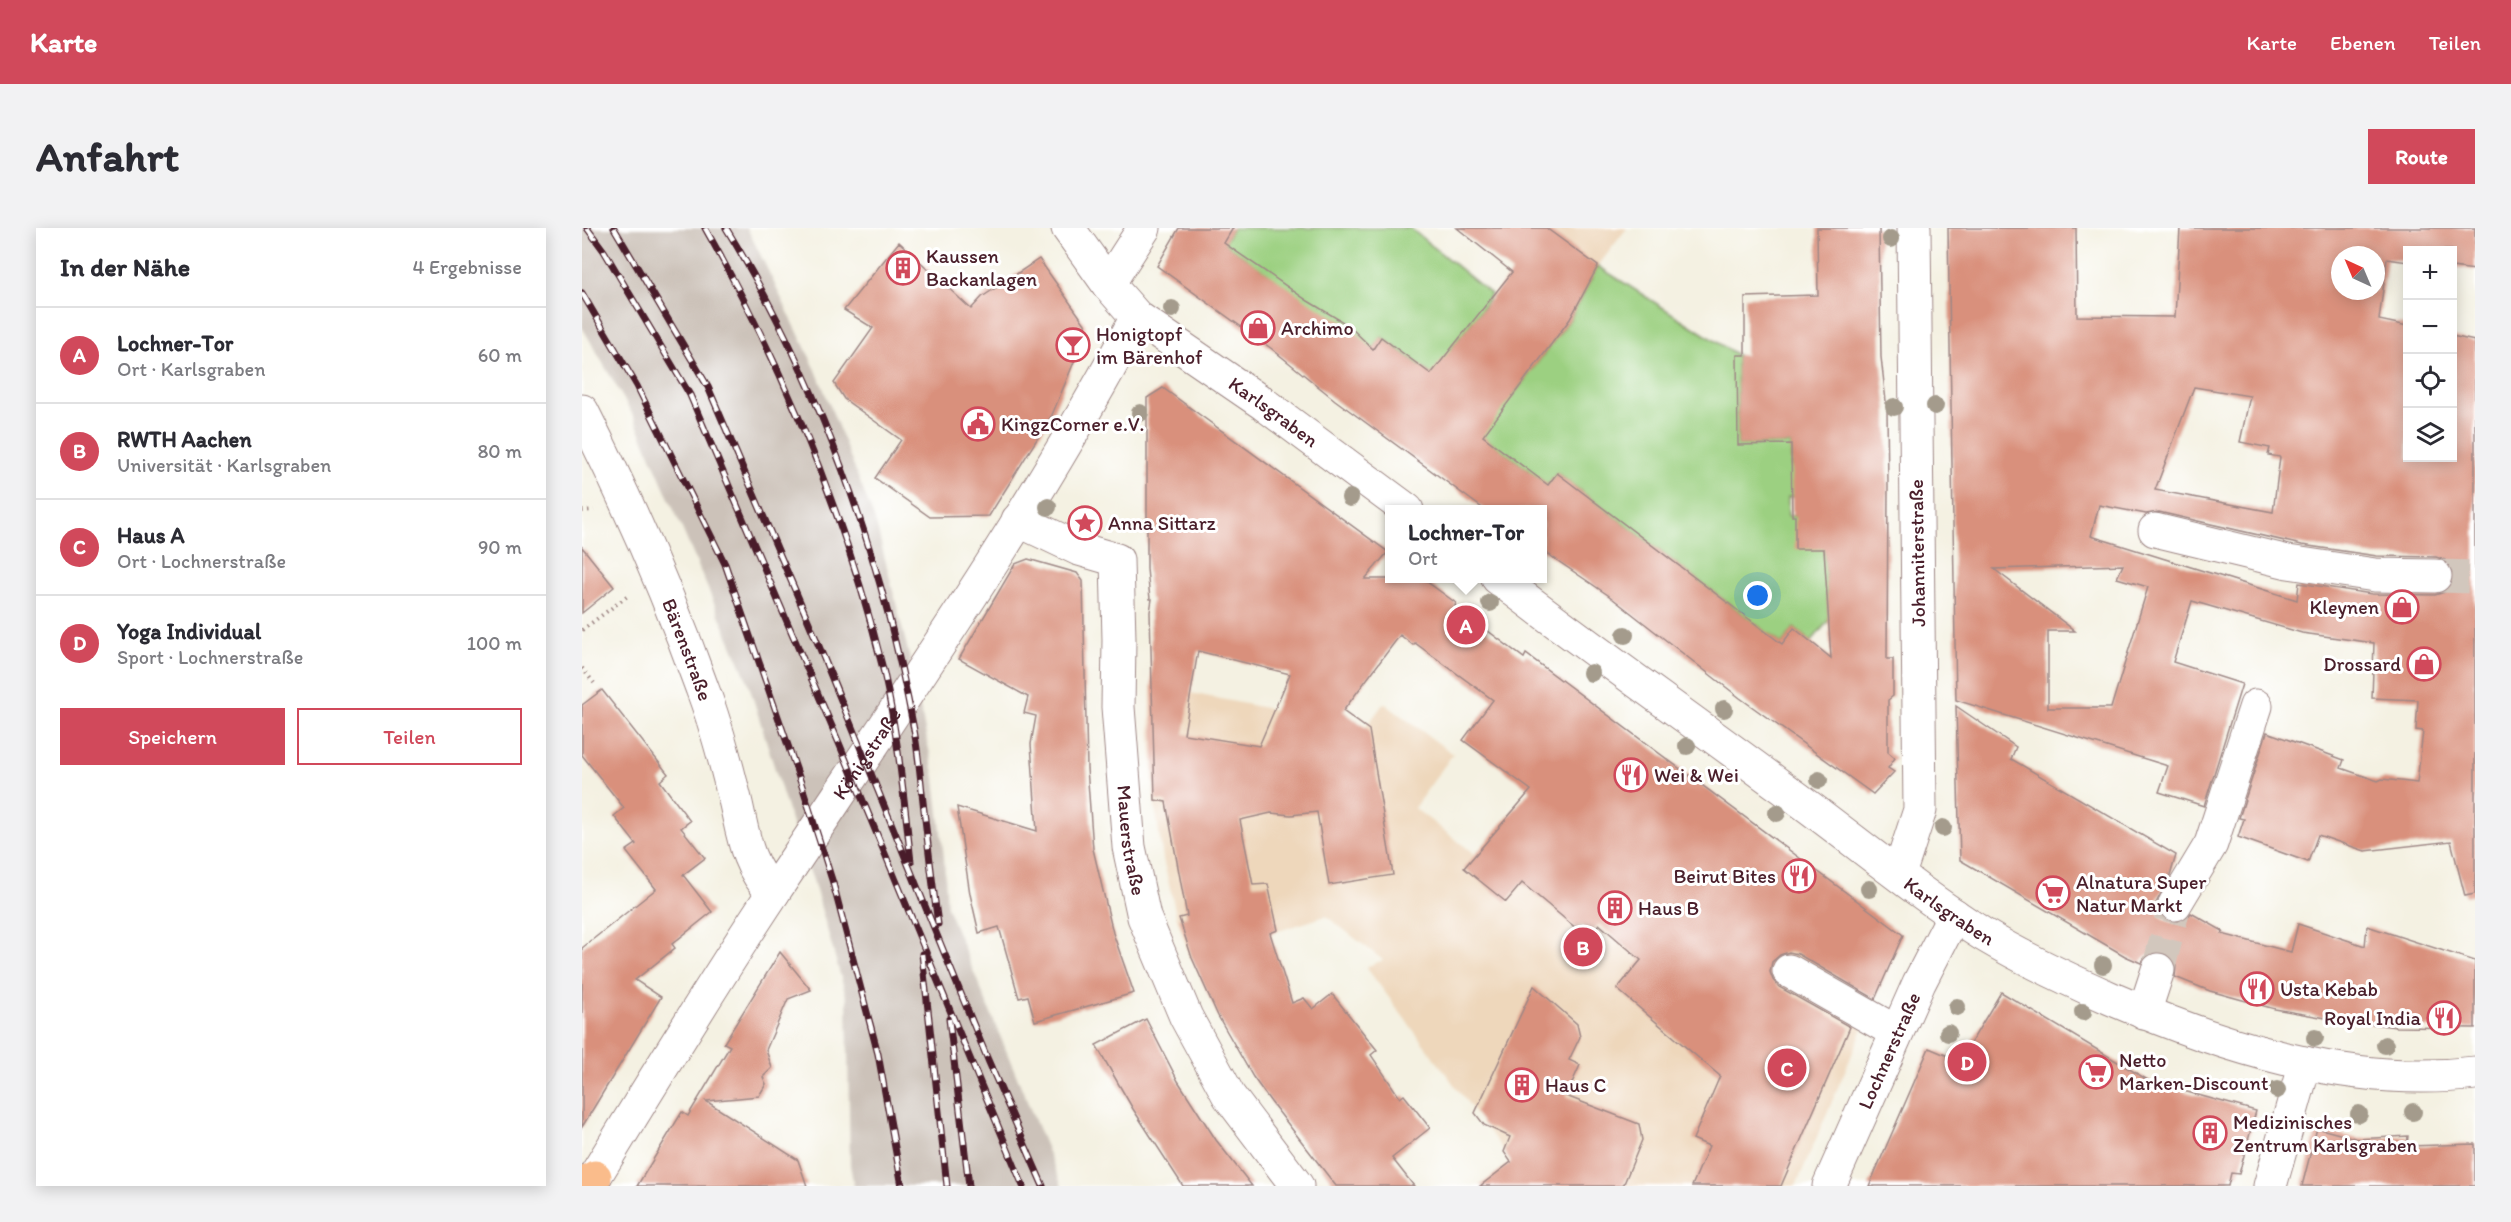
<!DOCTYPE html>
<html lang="de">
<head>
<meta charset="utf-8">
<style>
	:root { --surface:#fff; --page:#f2f2f3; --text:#2b2b33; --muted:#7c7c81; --line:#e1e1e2; --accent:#d1495b }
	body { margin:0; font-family:Itim,sans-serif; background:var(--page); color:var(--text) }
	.controls { position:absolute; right:18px; top:18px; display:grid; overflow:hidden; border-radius:0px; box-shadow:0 3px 15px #0003 }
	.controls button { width:54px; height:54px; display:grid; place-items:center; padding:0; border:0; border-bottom:2px solid var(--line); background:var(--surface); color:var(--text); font:30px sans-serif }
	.compass { position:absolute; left:1749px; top:18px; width:54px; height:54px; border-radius:50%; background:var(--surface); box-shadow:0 3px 15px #0003; rotate:316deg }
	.you { position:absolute; left:1176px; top:368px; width:21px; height:21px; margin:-15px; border:4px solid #fff; border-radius:50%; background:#1a73e8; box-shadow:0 0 0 9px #1a73e833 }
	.badge { display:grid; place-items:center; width:39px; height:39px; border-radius:50%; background:var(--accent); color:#fff; font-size:20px; font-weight:700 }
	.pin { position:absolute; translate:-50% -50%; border:3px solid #fff; box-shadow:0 2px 6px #0006 }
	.popup { position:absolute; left:803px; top:277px; width:162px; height:78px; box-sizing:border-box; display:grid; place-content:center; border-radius:0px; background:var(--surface); filter:drop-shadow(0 2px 4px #0005); font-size:20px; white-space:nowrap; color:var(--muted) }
	.popup b { font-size:22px; color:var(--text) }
	.popup::after { content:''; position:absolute; left:50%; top:100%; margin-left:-12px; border:12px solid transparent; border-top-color:var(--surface) }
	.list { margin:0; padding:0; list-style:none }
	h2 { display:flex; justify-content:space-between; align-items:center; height:78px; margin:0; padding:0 24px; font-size:26px }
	h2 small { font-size:20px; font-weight:400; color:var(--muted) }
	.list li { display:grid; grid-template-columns:39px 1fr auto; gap:18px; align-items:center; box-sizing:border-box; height:96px; padding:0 24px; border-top:2px solid var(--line) }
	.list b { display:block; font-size:22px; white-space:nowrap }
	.list p { margin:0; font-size:20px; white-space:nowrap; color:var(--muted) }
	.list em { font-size:20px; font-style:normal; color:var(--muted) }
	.actions { display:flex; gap:12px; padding:18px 24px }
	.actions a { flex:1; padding:14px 0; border:2px solid var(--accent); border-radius:0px; text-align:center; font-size:21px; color:var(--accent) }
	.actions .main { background:var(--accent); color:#fff }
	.icon { flex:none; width:33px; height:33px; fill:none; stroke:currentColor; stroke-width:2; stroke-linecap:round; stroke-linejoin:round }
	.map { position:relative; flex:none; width:1893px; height:958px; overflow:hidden; border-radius:0px }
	header { display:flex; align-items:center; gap:36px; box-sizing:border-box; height:84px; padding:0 30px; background:var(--accent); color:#fff }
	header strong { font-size:28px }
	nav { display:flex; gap:33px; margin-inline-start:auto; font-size:21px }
	.intro { display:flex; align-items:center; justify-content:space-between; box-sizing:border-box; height:144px; padding:0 36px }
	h1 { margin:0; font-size:42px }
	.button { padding:15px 27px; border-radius:0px; background:var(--accent); color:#fff; font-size:21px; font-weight:700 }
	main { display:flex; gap:36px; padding:0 36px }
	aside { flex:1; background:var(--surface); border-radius:0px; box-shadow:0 3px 15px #0003 }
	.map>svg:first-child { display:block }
</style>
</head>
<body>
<header>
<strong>Karte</strong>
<nav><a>Karte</a><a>Ebenen</a><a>Teilen</a></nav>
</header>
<div class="intro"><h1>Anfahrt</h1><a class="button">Route</a></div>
<main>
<aside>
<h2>In der Nähe<small>4 Ergebnisse</small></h2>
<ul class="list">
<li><span class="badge">A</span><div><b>Lochner-Tor</b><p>Ort · Karlsgraben</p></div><em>60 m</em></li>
<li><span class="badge">B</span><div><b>RWTH Aachen</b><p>Universität · Karlsgraben</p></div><em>80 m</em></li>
<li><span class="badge">C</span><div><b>Haus A</b><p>Ort · Lochnerstraße</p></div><em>90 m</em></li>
<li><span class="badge">D</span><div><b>Yoga Individual</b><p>Sport · Lochnerstraße</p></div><em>100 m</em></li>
</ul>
<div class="actions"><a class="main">Speichern</a><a>Teilen</a></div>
</aside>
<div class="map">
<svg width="1893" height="958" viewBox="0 0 1893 958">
	<rect width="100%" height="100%" fill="#fff"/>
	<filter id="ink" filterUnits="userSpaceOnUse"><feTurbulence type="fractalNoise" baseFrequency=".0167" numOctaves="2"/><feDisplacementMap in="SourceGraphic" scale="12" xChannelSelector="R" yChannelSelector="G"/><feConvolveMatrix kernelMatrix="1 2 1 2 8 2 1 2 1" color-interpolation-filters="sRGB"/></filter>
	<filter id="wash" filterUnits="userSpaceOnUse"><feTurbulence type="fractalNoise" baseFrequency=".008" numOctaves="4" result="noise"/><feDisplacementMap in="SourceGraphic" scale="24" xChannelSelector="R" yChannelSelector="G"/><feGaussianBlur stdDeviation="1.35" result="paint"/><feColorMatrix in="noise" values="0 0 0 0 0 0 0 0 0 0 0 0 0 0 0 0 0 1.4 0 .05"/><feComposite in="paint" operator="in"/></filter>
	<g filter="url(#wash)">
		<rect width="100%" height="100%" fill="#f4f1e2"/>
		<g fill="#eed7bb">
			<polygon points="964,0 1045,0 1016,38"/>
			<polygon points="569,457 783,500 802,475 871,526 832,580 893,626 949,562 969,533 1245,739 1247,758 1291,777 1214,958 948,958 784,739 801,732 744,688 608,731 595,690 581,631 572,572 568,497"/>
		</g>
		<polygon fill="#ccc2b9" points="0,0 165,0 181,32 234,142 294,295 328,431 353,550 362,630 365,679 480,958 272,958 268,937 265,771 231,652 214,609 166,454 52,189 0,99"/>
		<polygon fill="#9cd081" stroke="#737856" stroke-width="1.5" points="651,0 828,0 909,66 899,83 869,121 930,169 988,91 1016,38 1155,127 1156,217 1209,216 1209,238 1245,268 1206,269 1206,288 1245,288 1242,321 1247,392 1229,414 1212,400 1200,416 975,245 966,257 899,207 909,191 800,109 791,121 642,15"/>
		<g id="blocks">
			<g fill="#d9907b" fill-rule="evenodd">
				<polygon points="597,0 651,0 642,15 726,73 766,97 791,121 799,109 849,146 930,44 875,0 964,0 1016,38 988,91 901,208 966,257 975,245 1200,416 1212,400 1249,430 1242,321 1213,321 1213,288 1210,288 1209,216 1156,217 1155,127 1163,127 1163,69 1236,67 1235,0 1297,0 1299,129 1305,182 1306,258 1305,431 1311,431 1311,468 1306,472 1306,524 1313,530 1306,540 1312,544 1291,566 1158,470 1026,367 960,322 960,282 903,282 753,172 690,121 575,38"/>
				<path d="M1366 0H1494L1495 88 1593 89 1598 0H1893V42L1870 39V22H1826V34L1805 31 1797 92 1826 98V230H1870V108L1893 113V666L1883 668 1869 613 1783 623 1736 607 1726 634 1656 609 1662 591 1657 590 1685 504 1762 532 1759 540 1796 553 1800 551 1835 555 1841 503 1834 502 1836 472 1790 470 1792 415 1720 405 1610 373 1591 434 1660 456 1622 578 1577 564 1586 538 1374 472ZM1758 27H1794V63H1758ZM1612 159 1668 168 1658 214 1688 220 1686 227 1698 229 1691 284 1573 262ZM1517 277 1564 286 1577 284 1720 317 1795 328 1854 329 1863 332 1869 338 1872 349 1869 358 1863 364 1853 367 1790 366 1717 355 1715 372 1509 308ZM1541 337 1535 350 1566 359 1529 480H1466V403H1493L1412 341Z"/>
				<polygon points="317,14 389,81 400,69 457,31 503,96 504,105 470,187 407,288 348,289 293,250 319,212 262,171 252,155 291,100 262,82"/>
				<path d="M581 160 806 324 783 351H841L874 375 873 378 942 430 944 426 1321 707 1293 771 1216 726 1207 724 1198 727 1190 734 1188 744 1191 752 1197 759 1268 799 1199 958H1110L1127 918 1111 911 1138 848 1035 761 1059 732 1017 696 1009 706 999 697 995 701 940 655 924 674 882 640 949 562 881 512 911 472 833 415 831 417 818 407 761 483 787 502 811 647 747 657 735 584 709 587 689 585 658 592 671 657 686 656 696 702 688 705 710 775 722 770 731 781 750 766 795 822 789 827 818 870 822 867 848 900 810 930 832 958H754L689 874 671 849 636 788 610 730 597 690 605 688 584 574 573 572 568 384 570 371H568L565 341V170ZM616 423 708 446 677 518 602 506Z"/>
				<polygon points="0,319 32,359 0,385"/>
				<polygon points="446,331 495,345 501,353 505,540 511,621 531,705 552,765 453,793 446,768 437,770 417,699 397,705 388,666 375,579 455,603 449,516 454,488 442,485 446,469 377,431 433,336"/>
				<polygon points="20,462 86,546 78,553 108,593 99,600 123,630 101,647 130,684 90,716 93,720 53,752 79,769 0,899 0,720 74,661 44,623 54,616 32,588 42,580 0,527 0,477"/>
				<polygon points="1374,478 1434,519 1429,531 1594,627 1588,648 1574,675 1576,685 1583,692 1593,695 1603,692 1609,685 1641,703 1640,706 1709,724 1716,696 1783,718 1785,698 1893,733 1893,800 1814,799 1744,790 1693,781 1628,763 1593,749 1594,738 1589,729 1582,724 1572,724 1564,728 1559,735 1543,728 1378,632"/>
				<polygon points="198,724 229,762 206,771 184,822 190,840 181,849 184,856 177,868 124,873 216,932 225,958 55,958 100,884 106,888 148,818 142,815"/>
				<polygon points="952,758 995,796 998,809 987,832 998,837 984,868 1057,896 1060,912 1041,958 898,958 929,934 922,924 928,909 902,897 893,885"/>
				<polygon points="1419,764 1569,854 1674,883 1657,946 1649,945 1646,958 1287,958 1347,820 1378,833"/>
				<polygon points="564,791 596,853 634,912 670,958 601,958 551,881 514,817"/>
				<polygon points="1735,900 1776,911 1826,908 1825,918 1893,916 1893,958 1720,958"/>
			</g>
		</g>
	</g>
	<g filter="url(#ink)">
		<use href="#blocks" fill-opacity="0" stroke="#9f8886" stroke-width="1.5"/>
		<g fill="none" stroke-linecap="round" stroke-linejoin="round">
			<g stroke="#d2c7bd" stroke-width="33" stroke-dasharray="33 16" stroke-linecap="butt">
				<polyline points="1853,348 1893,349"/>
				<polyline points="1576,742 1593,676"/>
			</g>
			<g stroke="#9f8886" stroke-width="35">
				<g id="minor">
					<path id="s1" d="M486 0 526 56 555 89 682 176 825 282"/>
					<polyline points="526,56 562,0"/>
					<path id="s2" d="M0 183C46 274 86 365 120 460 132 491 141 524 149 556 161 597 160 633 191 665"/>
					<path id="s3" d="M436 292 497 321 535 332 537 412 536 479 547 619 562 689 604 789 647 868 715 958"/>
					<polyline points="1573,302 1706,334 1793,347 1853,348"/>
					<path id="s4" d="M916 350C1007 420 1101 486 1193 554 1263 604 1329 661 1402 707 1442 731 1485 751 1528 770 1641 819 1769 860 1893 845"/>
					<polyline points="1317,646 1338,582 1332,0"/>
					<polyline points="1593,676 1629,616 1674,478"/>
					<polyline points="1207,743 1314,804"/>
					<polyline points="1562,785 1576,742"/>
					<path id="s5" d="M7 958C67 860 127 761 191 665 317 476 448 290 555 89"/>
					<path id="s6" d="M1247 958 1337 755 1372 687"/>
					<polyline points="1688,958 1723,835"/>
				</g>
			</g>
			<g stroke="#9f8886" stroke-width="35">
				<polyline id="major" points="0,957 13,949"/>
			</g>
			<g stroke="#9f8886" stroke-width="4" stroke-dasharray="1.5 4.5" stroke-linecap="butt">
				<polyline points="0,283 12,282"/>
				<polyline points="0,402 47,367"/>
				<polyline points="0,440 12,455"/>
			</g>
			<use href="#minor" stroke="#fff" stroke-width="33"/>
			<use href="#major" stroke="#fabc8b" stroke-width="33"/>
			<g stroke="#4a1f2b" stroke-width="7">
				<g id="rail">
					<polyline points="5,0 22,23 108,167 257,515 441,958"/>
					<polyline points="32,0 126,159 234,411 406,832 461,958"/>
					<path d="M123 0C202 140 264 289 302 445 316 507 322 571 329 634"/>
					<path d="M144 0C237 152 300 328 332 502 336 523 338 545 340 565 345 609 350 652 356 696"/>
					<polyline points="0,65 55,158 143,336 219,555 251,655 296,826 320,958"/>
					<polyline points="340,726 365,958"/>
					<polyline points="367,791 387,958"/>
				</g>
			</g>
			<use href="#rail" stroke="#fff" stroke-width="4.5" stroke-dasharray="14" stroke-linecap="butt"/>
		</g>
		<g fill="#a49b8c">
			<circle cx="1309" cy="11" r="9"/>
			<circle cx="590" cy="81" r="9"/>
			<circle cx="1353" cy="178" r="9"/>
			<circle cx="1312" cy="179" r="9"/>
			<circle cx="558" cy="185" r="9"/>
			<circle cx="768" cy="270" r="9"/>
			<circle cx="466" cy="279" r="9"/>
			<circle cx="908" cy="375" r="9"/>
			<circle cx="1043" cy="407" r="9"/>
			<circle cx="1009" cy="445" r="9"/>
			<circle cx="1142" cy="481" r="9"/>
			<circle cx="1105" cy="518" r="9"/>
			<circle cx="1237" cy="552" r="9"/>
			<circle cx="1195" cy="585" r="9"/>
			<circle cx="1361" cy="600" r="9"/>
			<circle cx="1287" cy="661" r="9"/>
			<circle cx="1521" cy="737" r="9"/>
			<circle cx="1375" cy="779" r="9"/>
			<circle cx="1501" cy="784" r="9"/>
			<circle cx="1366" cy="805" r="9"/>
			<circle cx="1733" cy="810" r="9"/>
			<circle cx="1803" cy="817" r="9"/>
			<circle cx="1695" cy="862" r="9"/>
			<circle cx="1831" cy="884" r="9"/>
			<circle cx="1777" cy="886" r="9"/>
		</g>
	</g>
	<defs>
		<g id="building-ring" transform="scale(1.725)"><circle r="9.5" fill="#fff" stroke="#d1495b" stroke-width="1.5"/><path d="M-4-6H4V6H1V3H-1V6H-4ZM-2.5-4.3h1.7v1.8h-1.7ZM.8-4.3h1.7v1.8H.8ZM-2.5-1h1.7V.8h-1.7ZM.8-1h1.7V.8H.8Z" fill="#d1495b"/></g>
		<g id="shop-ring" transform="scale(1.725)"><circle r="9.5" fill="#fff" stroke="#d1495b" stroke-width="1.5"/><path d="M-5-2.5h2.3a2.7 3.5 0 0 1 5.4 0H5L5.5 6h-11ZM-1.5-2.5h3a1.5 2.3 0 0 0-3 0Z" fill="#d1495b"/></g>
		<g id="bar-ring" transform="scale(1.725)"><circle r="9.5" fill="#fff" stroke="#d1495b" stroke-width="1.5"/><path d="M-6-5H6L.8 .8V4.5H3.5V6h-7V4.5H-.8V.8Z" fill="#d1495b"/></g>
		<g id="civic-ring" transform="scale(1.725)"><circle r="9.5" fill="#fff" stroke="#d1495b" stroke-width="1.5"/><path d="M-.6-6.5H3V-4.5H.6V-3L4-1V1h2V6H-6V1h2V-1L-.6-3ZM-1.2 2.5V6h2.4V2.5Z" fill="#d1495b"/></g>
		<g id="sight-ring" transform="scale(1.725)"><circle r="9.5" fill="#fff" stroke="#d1495b" stroke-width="1.5"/><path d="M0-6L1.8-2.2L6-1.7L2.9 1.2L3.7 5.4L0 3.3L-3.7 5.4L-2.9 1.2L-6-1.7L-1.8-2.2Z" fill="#d1495b"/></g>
		<g id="restaurant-ring" transform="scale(1.725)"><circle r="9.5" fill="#fff" stroke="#d1495b" stroke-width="1.5"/><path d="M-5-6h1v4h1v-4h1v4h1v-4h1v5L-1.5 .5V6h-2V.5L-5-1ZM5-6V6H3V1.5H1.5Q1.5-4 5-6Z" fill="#d1495b"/></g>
		<g id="supermarket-ring" transform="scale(1.725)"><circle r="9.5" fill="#fff" stroke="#d1495b" stroke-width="1.5"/><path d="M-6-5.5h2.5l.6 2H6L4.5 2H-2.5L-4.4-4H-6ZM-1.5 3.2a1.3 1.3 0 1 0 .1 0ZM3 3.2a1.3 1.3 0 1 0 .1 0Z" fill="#d1495b"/></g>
	</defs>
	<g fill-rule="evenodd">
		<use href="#building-ring" x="321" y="40"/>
		<use href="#shop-ring" x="676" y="100"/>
		<use href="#bar-ring" x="491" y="117"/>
		<use href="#civic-ring" x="396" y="196"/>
		<use href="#sight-ring" x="503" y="295"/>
		<use href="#shop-ring" x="1820" y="379"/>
		<use href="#shop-ring" x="1842" y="436"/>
		<use href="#restaurant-ring" x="1049" y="547"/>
		<use href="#restaurant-ring" x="1217" y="648"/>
		<use href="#supermarket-ring" x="1471" y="665"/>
		<use href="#building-ring" x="1033" y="680"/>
		<use href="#restaurant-ring" x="1675" y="761"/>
		<use href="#restaurant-ring" x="1862" y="790"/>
		<use href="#supermarket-ring" x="1514" y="844"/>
		<use href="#building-ring" x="940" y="857"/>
		<use href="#building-ring" x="1628" y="905"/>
	</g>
	<g text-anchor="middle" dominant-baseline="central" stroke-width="6" stroke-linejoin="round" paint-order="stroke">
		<g font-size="20" fill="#4a1f2b" stroke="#fff" text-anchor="start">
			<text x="344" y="28">Kaussen<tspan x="344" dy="23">Backanlagen</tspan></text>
			<text x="699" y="100">Archimo</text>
			<text x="514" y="106">Honigtopf<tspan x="514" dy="23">im Bärenhof</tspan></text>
			<text x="419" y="196">KingzCorner e.V.</text>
			<text x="526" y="295">Anna Sittarz</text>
			<text x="1797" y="379" text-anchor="end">Kleynen</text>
			<text x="1819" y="436" text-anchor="end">Drossard</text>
			<text x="1072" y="547">Wei &amp; Wei</text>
			<text x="1194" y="648" text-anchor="end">Beirut Bites</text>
			<text x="1494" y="654">Alnatura Super<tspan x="1494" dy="23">Natur Markt</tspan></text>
			<text x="1056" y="680">Haus B</text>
			<text x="1698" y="761">Usta Kebab</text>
			<text x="1839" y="790" text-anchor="end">Royal India</text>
			<text x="1537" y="832">Netto<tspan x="1537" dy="23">Marken-Discount</tspan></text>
			<text x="963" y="857">Haus C</text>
			<text x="1651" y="894">Medizinisches<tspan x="1651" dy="23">Zentrum Karlsgraben</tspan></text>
		</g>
		<g font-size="20" fill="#4a1f2b" stroke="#fff">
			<text stroke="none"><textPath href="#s1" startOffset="279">Karlsgraben</textPath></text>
			<text transform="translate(1335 325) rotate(-91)">Johanniterstraße</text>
			<text stroke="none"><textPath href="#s2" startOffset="261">Bärenstraße</textPath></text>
			<text stroke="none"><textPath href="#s5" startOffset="514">Königstraße</textPath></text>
			<text stroke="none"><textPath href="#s3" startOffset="388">Mauerstraße</textPath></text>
			<text stroke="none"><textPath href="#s4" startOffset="561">Karlsgraben</textPath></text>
			<text stroke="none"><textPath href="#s6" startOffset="148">Lochnerstraße</textPath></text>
		</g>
	</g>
</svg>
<div class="controls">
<button>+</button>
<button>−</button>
<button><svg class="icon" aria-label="locate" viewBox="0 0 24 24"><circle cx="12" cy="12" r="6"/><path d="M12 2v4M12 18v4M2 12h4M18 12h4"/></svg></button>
<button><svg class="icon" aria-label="layers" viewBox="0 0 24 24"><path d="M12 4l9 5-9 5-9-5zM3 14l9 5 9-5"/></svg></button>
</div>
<svg class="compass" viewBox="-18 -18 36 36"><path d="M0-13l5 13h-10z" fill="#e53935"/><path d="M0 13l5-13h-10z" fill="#7c7c81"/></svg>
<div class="you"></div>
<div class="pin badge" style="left:884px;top:397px">A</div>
<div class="popup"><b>Lochner-Tor</b>Ort</div>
<div class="pin badge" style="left:1001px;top:719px">B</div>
<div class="pin badge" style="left:1205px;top:840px">C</div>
<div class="pin badge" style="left:1385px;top:834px">D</div>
</div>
</main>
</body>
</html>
